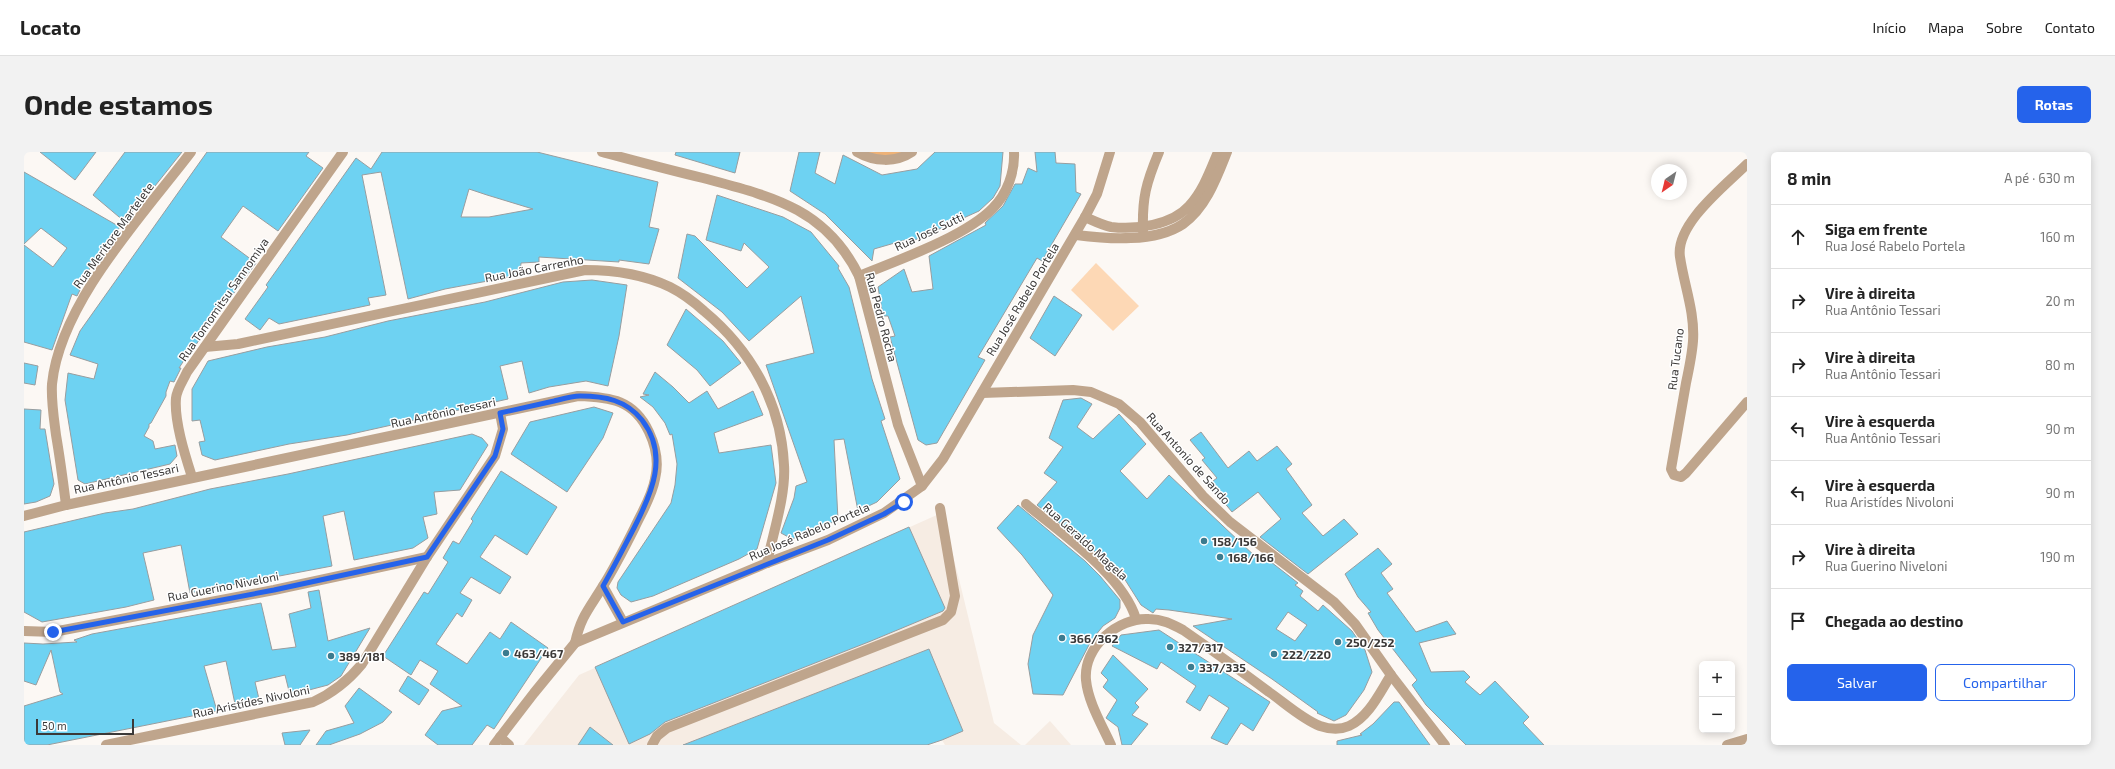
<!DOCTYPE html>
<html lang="pt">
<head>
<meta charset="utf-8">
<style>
	:root { --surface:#fff; --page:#f2f2f2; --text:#222; --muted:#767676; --line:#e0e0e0; --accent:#2563eb }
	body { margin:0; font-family:"Exo 2",sans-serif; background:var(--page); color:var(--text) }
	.controls { position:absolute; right:12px; bottom:12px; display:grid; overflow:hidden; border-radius:6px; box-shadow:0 2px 10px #0003 }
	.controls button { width:36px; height:36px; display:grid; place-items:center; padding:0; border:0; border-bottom:1px solid var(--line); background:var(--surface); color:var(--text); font:20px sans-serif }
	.compass { position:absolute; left:1627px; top:12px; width:36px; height:36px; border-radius:50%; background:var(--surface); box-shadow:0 2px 10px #0003; rotate:215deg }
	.scale { position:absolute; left:12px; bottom:10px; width:98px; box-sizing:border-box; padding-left:4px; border:2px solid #3b3938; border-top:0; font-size:11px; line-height:14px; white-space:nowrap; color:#3b3938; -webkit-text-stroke:3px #fff; paint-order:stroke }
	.stop { position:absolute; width:12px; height:12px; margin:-9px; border:3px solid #2563eb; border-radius:50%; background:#fff }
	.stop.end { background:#2563eb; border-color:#fff; box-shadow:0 1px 4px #0008 }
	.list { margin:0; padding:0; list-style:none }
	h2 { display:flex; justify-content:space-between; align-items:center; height:52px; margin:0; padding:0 16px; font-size:17px }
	h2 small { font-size:13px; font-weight:400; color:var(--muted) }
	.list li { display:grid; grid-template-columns:26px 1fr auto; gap:12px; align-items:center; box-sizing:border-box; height:64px; padding:0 16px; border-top:1px solid var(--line) }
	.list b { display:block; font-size:15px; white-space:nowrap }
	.list p { margin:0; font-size:13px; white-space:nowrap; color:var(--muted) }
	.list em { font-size:13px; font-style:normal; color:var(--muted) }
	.actions { display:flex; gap:8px; padding:12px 16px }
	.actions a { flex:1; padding:9px 0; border:1px solid var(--accent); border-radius:6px; text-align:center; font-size:14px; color:var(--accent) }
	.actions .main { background:var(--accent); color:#fff }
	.icon { flex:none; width:22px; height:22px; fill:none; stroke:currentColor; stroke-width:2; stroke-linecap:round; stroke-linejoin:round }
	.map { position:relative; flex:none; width:1723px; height:593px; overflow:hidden; border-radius:6px }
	header { display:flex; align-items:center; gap:24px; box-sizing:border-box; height:56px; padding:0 20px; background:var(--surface); border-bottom:1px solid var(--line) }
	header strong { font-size:19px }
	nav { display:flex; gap:22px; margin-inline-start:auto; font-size:14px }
	.intro { display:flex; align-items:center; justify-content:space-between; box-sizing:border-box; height:96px; padding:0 24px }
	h1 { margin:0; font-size:28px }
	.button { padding:10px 18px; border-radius:6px; background:var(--accent); color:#fff; font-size:14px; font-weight:700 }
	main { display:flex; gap:24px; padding:0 24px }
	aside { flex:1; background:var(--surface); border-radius:6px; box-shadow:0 2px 10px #0003 }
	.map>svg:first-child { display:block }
</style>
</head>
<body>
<header>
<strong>Locato</strong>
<nav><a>Início</a><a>Mapa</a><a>Sobre</a><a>Contato</a></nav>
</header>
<div class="intro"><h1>Onde estamos</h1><a class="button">Rotas</a></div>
<main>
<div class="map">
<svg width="1723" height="593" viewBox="0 0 1723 593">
	<rect width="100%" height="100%" fill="#fcf8f4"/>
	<g fill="#f6ece3">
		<polygon points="915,362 924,384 935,427 970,571 997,593 921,593 918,588 903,593 500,593 555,523"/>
		<polygon points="1026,569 1047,593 1001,593"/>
	</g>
	<polygon fill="#fdd8b5" points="1072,111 1115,154 1089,179 1047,138"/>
	<polygon fill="#eeb277" points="833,0 879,0 867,8"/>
	<g fill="#6ed2f2" stroke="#989d9f" fill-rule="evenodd">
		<polygon points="16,0 72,0 51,28"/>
		<polygon points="101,0 158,0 123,44 121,42 101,70 69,43"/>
		<polygon points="183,0 285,0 282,4 299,16 254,79 219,54 197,85 232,111 168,198 168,196 155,216 157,216 150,230 146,229 142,240 142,244 127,271 125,272 125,275 120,284 129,289 131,297 151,293 153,304 146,312 61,332 54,328 41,248 44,221 70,227 74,212 46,203 56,179"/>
		<path d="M358 0H513L634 30 625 75 635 77 625 112 595 108V110L515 105V110L497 111 496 123 421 137 384 147 357 20 338 23 362 143 344 146 346 153 255 172 245 166 236 178 221 167 244 135 242 133 252 119 332 6 347 17ZM445 37 463 43 509 57 465 65H437Z"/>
		<polygon points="652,0 716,0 711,21 651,3"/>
		<polygon points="775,0 796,0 791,21 811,32 819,3 858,23 893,17 911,0 979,0 976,34 969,46 955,59 882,92 881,88 850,97 848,109 801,62 766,39"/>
		<polygon points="1011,0 1031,0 1032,11 1051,12 1052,40 1057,42 1018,109 1013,106 963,190 954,205 961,208 913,291 902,293 894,288 866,185 871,184 864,164 859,164 854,135 880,117 888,140 909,137 905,104 962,73 961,71 979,54 991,32 998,32 1004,16 1013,20"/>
		<polygon points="0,20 96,75 54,133 57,136 53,144 48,142 28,198 0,190 0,93 29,115 43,96 17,76 0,92"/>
		<polygon points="693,43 759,65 787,80 815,114 814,116 825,135 848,227 861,267 857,269 876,327 853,350 834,359 820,287 810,288 814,368 768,387 757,381 770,346 772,334 783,330 742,213 790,201 777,144 725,189 698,160 654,126 663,82 671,84 723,136 745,115 720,91 717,99 682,88"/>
		<polygon points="568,128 603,133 595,184 584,234 562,229 525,235 505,241 498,209 476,214 484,247 323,283 265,292 191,308 178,303 175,290 181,289 176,268 168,269 168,237 184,209 243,195 301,185 364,169 461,150 539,130"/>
		<polygon points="1030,144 1058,163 1031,204 1006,186"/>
		<polygon points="662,157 699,189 717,211 686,234 673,218 643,193"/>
		<polygon points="0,211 14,214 11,233 0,231"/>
		<polygon points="631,220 649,235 665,251 683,239 694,257 729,239 739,263 690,281 695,301 747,293 752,331 733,397 715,407 629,444 607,450 597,443 593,436 594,430 647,351 651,333 653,312 648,282 646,283 641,271 629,255 616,245 625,243 619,242"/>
		<path d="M1057 246 1068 252 1053 275 1069 287 1095 262 1122 292 1096 319 1123 347 1145 323 1234 407 1238 403 1274 431 1271 433 1279 439 1276 444 1294 459 1299 453 1328 479 1341 498 1348 520 1340 538 1322 563 1310 569 1293 561 1294 560 1248 527 1169 474 1208 467 1145 458 1132 457 1129 461 1117 453 1093 415 1094 424 1070 399 1013 353 1033 330 1020 321 1039 295 1025 286 1039 248ZM1264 460 1283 473 1271 489 1252 477Z"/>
		<polygon points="570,255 589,261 579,286 543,340 487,302 506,270"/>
		<polygon points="0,257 17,258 16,277 21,277 30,332 26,344 12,350 0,352"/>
		<polygon points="1177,280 1204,316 1225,299 1233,309 1253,294 1268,312 1262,317 1288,353 1278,361 1299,384 1320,367 1334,382 1284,422 1236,385 1257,367 1234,340 1208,360 1185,332 1193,326 1178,308 1181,306 1166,288"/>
		<polygon points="448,282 458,286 464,293 436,338 410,340 413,362 399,365 404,386 389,396 330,408 320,359 299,364 308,414 166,441 157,393 119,401 130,448 102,455 18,470 0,460 0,380 81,361 109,357 186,337 264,322"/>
		<polygon points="477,319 533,355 503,403 471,383 456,405 487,425 476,442 447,425 436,441 448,448 438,465 433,461 412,492 443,512 466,480 476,487 487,470 524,496 470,577 463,573 448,593 414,593 401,583 418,559 438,554 406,532 414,519 396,508 387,523 359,504 400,440 404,442 424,410 419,406 429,389 435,392 449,369 447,367"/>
		<polygon points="994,353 1061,409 1076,424 1096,448 1096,456 1091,466 1079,474 1067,489 1039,543 1009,542 1004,512 1009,483 1029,443 998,403 973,376"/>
		<polygon points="885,375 921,456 919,459 847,489 641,570 626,582 605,592 571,515"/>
		<polygon points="1354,396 1368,412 1357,421 1369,437 1363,441 1392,480 1423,469 1432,482 1395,491 1407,520 1440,519 1446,525 1441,530 1456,543 1471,529 1505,565 1499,571 1520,593 1442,593 1402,553 1388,533 1393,528 1354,478 1344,461 1347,460 1334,445 1321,422"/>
		<polygon points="295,438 304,489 346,476 317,524 304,533 266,543 261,523 231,530 235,547 211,552 202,509 180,514 193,559 23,593 0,593 0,554 39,542 36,540 27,498 12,533 0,529 0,491 19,492 53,490 50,488 68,482 237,451 248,498 272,495 265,462 287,456 284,440"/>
		<polygon points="1135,478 1246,550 1229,579 1217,571 1203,593 1187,586 1205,556 1185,543 1176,559 1162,550 1172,534 1137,510 1133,517 1088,494 1097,483"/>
		<polygon points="905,497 939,579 918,588 903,593 659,593"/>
		<polygon points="1089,503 1124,537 1111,551 1115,555 1108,563 1124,572 1107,593 1098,593 1094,575 1082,566 1093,548 1079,535 1084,528 1077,521"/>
		<polygon points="384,524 405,538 395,553 375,539"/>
		<polygon points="335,536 368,560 359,570 336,582 305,593 292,593 302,579 330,571 321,554"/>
		<polygon points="1370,550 1375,550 1406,593 1313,593 1313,589 1338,583 1336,582 1349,572"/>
		<polygon points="566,575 589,593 554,593"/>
		<polygon points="286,578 276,593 261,593 258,581"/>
	</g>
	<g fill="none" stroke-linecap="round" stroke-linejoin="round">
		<g stroke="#bfa58c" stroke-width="10">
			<path d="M578 0C612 9 645 18 679 26 746 44 802 56 835 124L874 273 898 334"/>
			<path d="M833 0C850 10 872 11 888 0"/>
			<path d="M1723 12C1702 33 1651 72 1656 105 1660 133 1671 160 1669 189 1668 203 1665 217 1662 231 1657 260 1652 288 1647 317L1650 323 1657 325 1662 321 1723 250"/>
			<path d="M1061 65C1070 69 1078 73 1087 75 1112 78 1148 73 1165 54 1179 39 1186 19 1194 0"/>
			<path d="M1119 79C1118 46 1122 31 1135 0"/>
			<path d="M1052 83C1083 87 1131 91 1159 72 1182 56 1193 25 1203 0"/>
			<path d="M835 124C874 108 941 85 969 56 983 42 991 20 990 0"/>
			<path d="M181 195 214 192 561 118C590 118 619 122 646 135 658 141 670 150 680 159 727 198 757 251 760 313 762 343 749 381 743 411"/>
			<polyline points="958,241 1049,238 1067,240 1095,252 1116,270 1179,344 1206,370 1310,450 1331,472 1367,523 1421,593"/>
			<path d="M168 325C161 303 150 269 152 246 153 237 159 229 163 220L319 0"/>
			<path d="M1002 352C1038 382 1099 423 1112 467"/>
			<path d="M42 353C39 329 36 306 32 283 30 267 27 249 28 232 36 151 119 63 167 0"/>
			<path d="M0 364 42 353 554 244C587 245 610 248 625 280 632 295 635 311 631 327 628 344 618 360 611 375 601 395 591 415 579 434 565 457 557 464 551 491"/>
			<polyline points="579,434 599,470"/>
			<polyline points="0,479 29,480 250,438 403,405"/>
			<polyline points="476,585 485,593"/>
			<path d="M82 593 289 550C309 541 324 529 338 512L403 405 471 304 479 277 476 261"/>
			<polyline points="470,593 510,541 551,491 743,411 804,388 860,361 898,334 919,307 1061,65 1073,42 1086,0"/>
			<polyline points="628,593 633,584 643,576 919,468 927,460 931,444 916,356"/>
			<path d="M1087 593C1078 573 1064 550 1062 528 1059 495 1094 465 1125 467 1138 467 1148 472 1159 478 1188 498 1217 519 1245 540 1261 551 1278 567 1296 574 1305 577 1316 578 1325 574 1345 565 1356 540 1367 523"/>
			<polyline points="1703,593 1723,587"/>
		</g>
	</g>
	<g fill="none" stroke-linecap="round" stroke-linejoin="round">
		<path stroke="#2563eb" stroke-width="5" d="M29 480 250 438 403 405 471 304 479 277 476 261C494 257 512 253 530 249 538 247 548 244 556 244 581 244 602 248 618 268 645 303 628 341 610 376 600 395 590 415 579 434L599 470 804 388 860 362 880 350"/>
	</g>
	<g fill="#3b7b8f" stroke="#fff" stroke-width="1.5">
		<circle cx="1180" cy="389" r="4"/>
		<circle cx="1196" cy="405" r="4"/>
		<circle cx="1038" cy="486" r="4"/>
		<circle cx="1314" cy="490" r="4"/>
		<circle cx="1146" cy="495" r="4"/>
		<circle cx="482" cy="501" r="4"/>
		<circle cx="1250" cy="502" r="4"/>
		<circle cx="307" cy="504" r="4"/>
		<circle cx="1167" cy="515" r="4"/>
	</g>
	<g text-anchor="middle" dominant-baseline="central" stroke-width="3" stroke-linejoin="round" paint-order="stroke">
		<g font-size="12" fill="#3b3938" stroke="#fff">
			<text transform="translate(905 79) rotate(-25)">Rua José Sutti</text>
			<text transform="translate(89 83) rotate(-54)">Rua Meritore Martelete</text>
			<text transform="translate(510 116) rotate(-11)">Rua João Carrenho</text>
			<text transform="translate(199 147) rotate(-55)">Rua Tomomitsu Sannomiya</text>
			<text transform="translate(998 147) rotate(-59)">Rua José Rabelo Portela</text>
			<text transform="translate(858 165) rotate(75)">Rua Pedro Rocha</text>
			<text transform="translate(1651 207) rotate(-83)">Rua Tucano</text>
			<text transform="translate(419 260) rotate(-12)">Rua Antônio Tessari</text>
			<text transform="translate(1165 306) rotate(48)">Rua Antonio de Sando</text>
			<text transform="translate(102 326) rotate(-12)">Rua Antônio Tessari</text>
			<text transform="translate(785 379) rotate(-23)">Rua José Rabelo Portela</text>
			<text transform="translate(1062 389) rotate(42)">Rua Geraldo Magela</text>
			<text transform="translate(199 434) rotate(-11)">Rua Guerino Niveloni</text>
			<text transform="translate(227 549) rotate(-12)">Rua Aristídes Nivoloni</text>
		</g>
		<g font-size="12" font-weight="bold" fill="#3b3938" stroke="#fff" text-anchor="start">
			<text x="1188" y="389">158/156</text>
			<text x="1204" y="405">168/166</text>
			<text x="1046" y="486">366/362</text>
			<text x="1322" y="490">250/252</text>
			<text x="1154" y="495">327/317</text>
			<text x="490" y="501">463/467</text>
			<text x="1258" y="502">222/220</text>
			<text x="315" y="504">389/181</text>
			<text x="1175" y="515">337/335</text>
		</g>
	</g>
</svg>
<div class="controls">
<button>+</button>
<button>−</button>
</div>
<svg class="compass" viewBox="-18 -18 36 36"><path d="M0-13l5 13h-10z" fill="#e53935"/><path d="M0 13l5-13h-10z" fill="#767676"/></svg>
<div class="scale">50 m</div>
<div class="stop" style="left:880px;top:350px"></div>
<div class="stop end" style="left:29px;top:480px"></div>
</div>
<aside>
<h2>8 min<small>A pé · 630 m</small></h2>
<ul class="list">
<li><svg class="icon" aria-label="ahead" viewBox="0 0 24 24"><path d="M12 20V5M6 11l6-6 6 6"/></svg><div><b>Siga em frente</b><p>Rua José Rabelo Portela</p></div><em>160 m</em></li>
<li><svg class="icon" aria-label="right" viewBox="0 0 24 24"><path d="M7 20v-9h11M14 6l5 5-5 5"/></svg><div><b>Vire à direita</b><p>Rua Antônio Tessari</p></div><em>20 m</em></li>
<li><svg class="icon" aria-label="right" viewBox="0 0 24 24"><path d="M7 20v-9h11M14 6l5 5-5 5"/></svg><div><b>Vire à direita</b><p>Rua Antônio Tessari</p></div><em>80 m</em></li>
<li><svg class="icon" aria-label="left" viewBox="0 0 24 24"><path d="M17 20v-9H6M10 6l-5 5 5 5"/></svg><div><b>Vire à esquerda</b><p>Rua Antônio Tessari</p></div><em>90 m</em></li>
<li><svg class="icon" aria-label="left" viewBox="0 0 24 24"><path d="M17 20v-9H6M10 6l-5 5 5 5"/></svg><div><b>Vire à esquerda</b><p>Rua Aristídes Nivoloni</p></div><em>90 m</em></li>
<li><svg class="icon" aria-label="right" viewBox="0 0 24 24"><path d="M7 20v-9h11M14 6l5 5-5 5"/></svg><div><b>Vire à direita</b><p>Rua Guerino Niveloni</p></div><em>190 m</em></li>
<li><svg class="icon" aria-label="arrive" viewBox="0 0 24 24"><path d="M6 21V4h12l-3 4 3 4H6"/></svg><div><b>Chegada ao destino</b></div></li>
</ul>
<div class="actions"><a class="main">Salvar</a><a>Compartilhar</a></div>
</aside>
</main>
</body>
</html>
